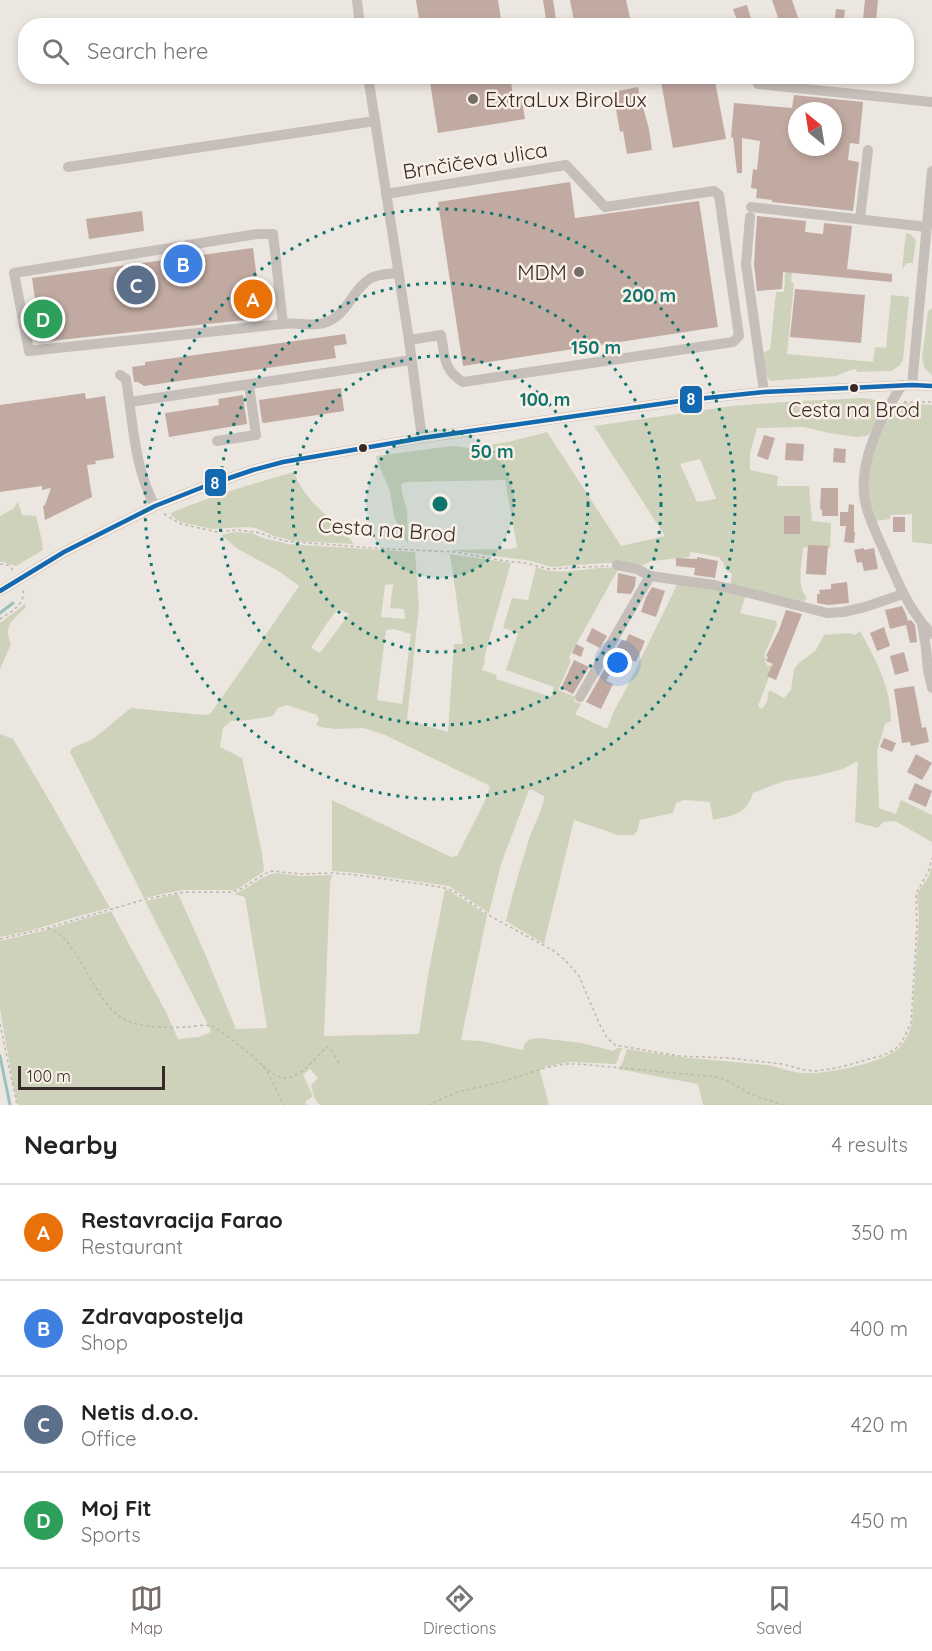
<!DOCTYPE html>
<html lang="en">
<head>
<meta charset="utf-8">
<style>
	:root { --surface:#fff; --page:#f2f2f2; --text:#222; --muted:#767676; --line:#e0e0e0; --accent:#766c68 }
	body { margin:0; font-family:Quicksand,sans-serif; background:var(--page); color:var(--text) }
	.compass { position:absolute; left:788px; top:102px; width:54px; height:54px; border-radius:50%; background:var(--surface); box-shadow:0 3px 9px #0003; rotate:330deg }
	.scale { position:absolute; left:18px; bottom:15px; width:147px; box-sizing:border-box; padding-left:6px; border:3px solid #362b27; border-top:0; font-size:16px; line-height:21px; white-space:nowrap; color:#362b27; -webkit-text-stroke:4px #faf0e7; paint-order:stroke }
	.you { position:absolute; left:618px; top:663px; width:21px; height:21px; margin:-15px; border:4px solid #fff; border-radius:50%; background:#1a73e8; box-shadow:0 0 0 9px #1a73e833 }
	.badge { display:grid; place-items:center; width:39px; height:39px; border-radius:50%; background:var(--accent); color:#fff; font-size:20px; font-weight:700 }
	.pin { position:absolute; translate:-50% -50%; border:3px solid #fff; box-shadow:0 2px 6px #0006 }
	.list { margin:0; padding:0; list-style:none }
	h2 { display:flex; justify-content:space-between; align-items:center; height:78px; margin:0; padding:0 24px; font-size:26px }
	h2 small { font-size:20px; font-weight:400; color:var(--muted) }
	.list li { display:grid; grid-template-columns:39px 1fr auto; gap:18px; align-items:center; box-sizing:border-box; height:96px; padding:0 24px; border-top:2px solid var(--line) }
	.list b { display:block; font-size:22px; white-space:nowrap }
	.list p { margin:0; font-size:20px; white-space:nowrap; color:var(--muted) }
	.list em { font-size:20px; font-style:normal; color:var(--muted) }
	.icon { flex:none; width:33px; height:33px; fill:none; stroke:currentColor; stroke-width:2; stroke-linecap:round; stroke-linejoin:round }
	.map { position:relative; flex:none; width:932px; height:1105px; overflow:hidden }
	.search { position:absolute; background:var(--surface); box-shadow:0 3px 9px #0003; left:18px; right:18px; top:18px; height:66px; display:flex; align-items:center; gap:15px; box-sizing:border-box; padding:0 21px; border-radius:24px; color:var(--muted); font-size:22px }
	.sheet { height:462px; background:var(--surface) }
	nav { display:flex; justify-content:space-around; align-items:center; box-sizing:border-box; height:84px; border-top:2px solid var(--line); background:var(--surface); font-size:16px; color:var(--muted) }
	nav a { display:grid; justify-items:center; gap:3px }
	nav .on { color:var(--accent) }
	.map>svg:first-child { display:block }
</style>
</head>
<body>
<div class="map">
<svg width="932" height="1105" viewBox="0 0 932 1105">
	<rect width="100%" height="100%" fill="#ece6e0"/>
	<g fill="#ced2ba" fill-rule="evenodd">
		<polygon points="906,233 910,234 916,240 913,263 907,263 902,269"/>
		<polygon points="786,261 793,263 791,282 794,283 787,354 873,362 875,347 886,348 891,295 909,297 903,361 899,366 891,371 857,372 856,369 851,370 836,376 770,381 766,375 764,352 770,350 776,292 784,292"/>
		<polygon points="932,308 932,375 925,369 922,359 928,311"/>
		<path d="M861 398 871 399 882 403V413L872 432 866 436 856 437 829 433 804 427 757 428 750 453V470L778 476 777 486H809L812 521 831 523 830 548 812 546 803 548C802 564 796 585 807 598L802 604 730 586 732 574 725 569 724 564 719 557 691 552 689 557 652 561 638 567 620 563H605L552 567 526 560 448 550 511 549 517 547 505 480 407 482 401 484 403 497 407 509 408 544 398 526 394 516 390 491 377 461 376 456 452 446 469 448 508 442 547 432 621 546 665 536 594 426 732 406 783 402ZM700 459 716 498V499L697 502 680 464Z"/>
		<path d="M902 403 932 405V544L912 542V514L891 515 890 519 876 521C873 511 867 499 867 489 866 458 883 430 897 404Z"/>
		<path d="M294 472C304 502 335 520 354 544L294 541 274 536 256 528 247 527 212 529 180 522 171 515V513C211 496 252 484 294 472Z"/>
		<polygon points="18,502 22,515 36,516 42,541 43,550 16,566 3,562 0,562 0,516 13,509"/>
		<path d="M235 532 252 533 263 538 288 544 415 552 419 607 407 720 448 732 454 644H463L450 554 511 563 484 658 485 662 482 670 497 675 496 679 551 697 554 687 506 670 518 633 503 628 512 598 528 600 536 567C562 578 592 565 619 568L569 657 571 661 558 690 576 697 574 701 581 704 575 714 607 729 614 711 625 691 678 583 746 594 740 613 776 621 777 625 764 656 766 658 765 662 768 666 774 664 758 706 762 709 767 702 769 690 784 698 791 690 794 669 799 663 816 650 824 635 848 633 855 635 860 631C876 660 891 687 891 721L885 724 877 751 879 808 896 814 901 800 932 815V842L895 821 883 822 878 828 855 822 858 761 843 769 816 776 784 781 753 793C746 815 733 815 713 820L710 802 684 800 676 803 673 813 640 820 637 831 634 835H618L574 820 544 944 506 921C513 893 521 864 530 836 534 826 544 806 544 796L532 790H529L501 864 489 913 449 886 358 873 332 871V800L451 857 457 856 485 801 490 786 385 735 363 728 335 729 320 727 316 724 319 720 317 715 287 705 278 708 273 716 249 720 231 721 223 728 220 747 242 758 262 853 264 871 241 887 234 890H182L144 898 70 752 72 748 93 739 131 708 204 715 210 714 256 649 299 586 280 572 238 549 221 535ZM393 584 390 608 404 609 405 619 381 617 385 585ZM338 609 349 614 320 653 311 648 327 623ZM394 629 411 634 402 704 377 700 386 630Z"/>
		<path d="M25 604 26 607C13 620 3 625 11 644L0 669V623Z"/>
		<path d="M0 734 13 739 52 805 110 908C73 916 38 931 0 937Z"/>
		<path d="M932 866V1105H703L698 1084 618 1069 623 1062 627 1049 681 1057 767 1065C780 1067 792 1073 804 1073 825 1075 879 1063 895 1051 905 1044 909 1034 912 1023L919 915 917 897 919 891 929 876Z"/>
		<path d="M275 873 301 876 332 875 330 883 324 1036 419 1034 428 975 445 889 452 892 487 915 461 1040 481 1041 523 1050 525 1043 531 1039 539 1038 582 1043 613 1051 617 1048H622L616 1064 570 1062 543 1067 540 1071 549 1105H320L315 1099 311 1085 318 1078 310 1069 303 1075 313 1096 305 1102 307 1105H18L13 1084 0 1009V941L42 931 111 911 166 1012 178 1039 199 1037 211 1032 207 1023 145 901 178 894 203 949 236 1029 267 1028 245 897 234 894C249 889 260 876 275 873Z"/>
	</g>
	<g fill="none" stroke-linecap="round" stroke-linejoin="round">
		<g stroke="#9cc0be" stroke-width="3">
			<polyline points="0,613 13,603"/>
			<polyline points="0,1056 10,1105"/>
		</g>
	</g>
	<g fill="#c1aaa1" fill-rule="evenodd">
		<polygon points="416,0 498,0 502,26 420,26"/>
		<polygon points="543,0 553,0 557,26 547,26"/>
		<polygon points="570,0 626,0 632,26 575,26"/>
		<polygon points="772,0 792,0 801,26 781,26"/>
		<polygon points="865,0 878,0 876,21 863,19"/>
		<polygon points="747,5 753,26 739,26 733,9"/>
		<polygon points="836,9 845,10 844,19 835,18"/>
		<polygon points="429,76 510,76 513,95 521,94 525,119 438,133"/>
		<polygon points="660,76 714,76 726,139 673,148"/>
		<polygon points="638,87 642,107 643,107 649,129 652,150 627,154 623,131 620,132 613,92"/>
		<path d="M794 95 863 102 859 144 850 143 848 160 859 162 853 211 772 202V200L756 198 757 189 751 188 753 169 757 170 760 141 742 138V173H737L733 137 731 138 734 103 792 108ZM797 111H833V147H797Z"/>
		<polygon points="570,182 575,218 699,201 718,327 463,366 438,202"/>
		<polygon points="142,211 144,231 89,239 86,219"/>
		<polygon points="757,216 806,221 805,232 823,234 824,223 852,226 847,269 892,274 892,282 783,272 782,289 757,291 754,264"/>
		<polygon points="253,248 262,318 41,342 32,278"/>
		<polygon points="795,289 865,295 861,343 790,337"/>
		<polygon points="345,334 347,344 334,346 336,358 144,386 138,382 134,382 132,367 145,365 145,362"/>
		<polygon points="341,388 344,411 264,423 262,422 259,400"/>
		<polygon points="85,393 86,399 105,396 114,458 95,461 96,464 87,465 92,497 45,520 43,506 45,505 51,488 42,490 42,486 0,492 0,405"/>
		<polygon points="243,395 247,424 169,437 165,413 219,405 218,399"/>
		<polygon points="764,435 775,438 768,460 757,456"/>
		<polygon points="786,443 804,444 803,461 785,460"/>
		<polygon points="834,448 846,449 845,463 833,462"/>
		<polygon points="821,488 838,488 838,516 822,516 822,510 820,509"/>
		<polygon points="849,504 854,505 854,532 855,532 854,543 844,542 846,526 840,526 840,512 848,512"/>
		<rect x="784" y="516" width="16" height="18"/>
		<rect x="893" y="517" width="12" height="15"/>
		<polygon points="808,545 828,546 826,575 806,574"/>
		<polygon points="864,548 864,550 874,548 878,569 864,571 862,562 857,563 854,550"/>
		<polygon points="697,557 718,561 715,578 694,575 695,568 676,566 676,558 697,559"/>
		<polygon points="618,573 636,577 635,586 631,594 617,593"/>
		<polygon points="847,582 849,603 828,605 817,603 817,594 820,594 819,590 831,589 831,584"/>
		<polygon points="652,587 665,591 656,617 641,612 646,597"/>
		<polygon points="902,606 906,614 908,621 911,620 915,625 917,642 910,643 906,625 890,629 885,610"/>
		<polygon points="786,610 802,614 776,680 767,676 773,664 766,661 768,657 766,656 779,630"/>
		<polygon points="884,627 890,646 877,651 870,633"/>
		<polygon points="592,628 607,636 600,648 586,641"/>
		<polygon points="629,634 645,641 636,662 620,655 622,650 617,647 622,640 626,641"/>
		<polygon points="576,644 584,648 581,657 572,653"/>
		<polygon points="904,652 909,671 895,675 890,656"/>
		<polygon points="574,660 589,667 573,694 561,688"/>
		<polygon points="608,663 614,666 606,681 613,684 601,709 586,702"/>
		<polygon points="914,686 922,728 926,727 929,742 911,746 910,742 902,743 894,689"/>
		<polygon points="884,738 896,743 892,752 880,747"/>
		<polygon points="916,754 932,763 922,780 907,772"/>
		<polygon points="915,783 932,791 926,807 908,799"/>
	</g>
	<g fill="none" stroke-linecap="round" stroke-linejoin="round">
		<g stroke="#beb6b1" stroke-width="1.5" stroke-dasharray="3 3" stroke-linecap="butt">
			<polyline points="904,402 932,402"/>
			<polyline points="164,514 181,524 217,532 237,530 256,532 285,541 372,548 455,552 505,561 526,563 549,569 608,566"/>
			<polyline points="0,564 8,565 14,571"/>
			<path d="M0 619C11 612 26 604 23 589"/>
			<path d="M48 928C80 938 91 999 122 1018 137 1028 171 1028 189 1027 196 1026 205 1024 212 1026 218 1028 257 1059 262 1065 270 1074 278 1094 284 1105"/>
			<polyline points="0,939 47,928 146,899 184,892 232,892 243,888 264,874 272,871 301,874 332,873 357,875 441,887 454,891 492,917 554,951 565,960 579,976 599,1023 607,1038 615,1045 679,1056 729,1058 782,1064 805,1070 815,1071 837,1068 884,1055 894,1050 902,1042 911,1023 917,926 916,894 929,870 932,858"/>
			<polyline points="0,1024 17,1105"/>
			<path d="M263 1066C267 1068 271 1073 275 1075 296 1087 313 1059 327 1047L332 1051 339 1063"/>
			<path d="M428 1105 458 1092 505 1081 544 1068 566 1064H579L717 1077C729 1080 736 1086 747 1092 759 1098 771 1101 783 1105"/>
		</g>
		<g stroke="#c5beb9" stroke-width="10">
			<polyline points="357,1 360,26"/>
			<polyline points="368,76 409,340 422,438"/>
			<polyline points="758,84 932,102"/>
			<polyline points="68,167 375,121"/>
			<path d="M386 194 566 165 605 207 714 191 719 195 739 336 733 342 463 382C443 370 445 356 441 335L409 340"/>
			<polyline points="751,207 927,227"/>
			<polyline points="750,217 746,264 764,392"/>
			<polyline points="860,219 868,150"/>
			<path d="M283 324 29 351 14 273 257 234H273L283 324C296 322 310 327 324 323 347 317 352 289 371 278 379 274 390 274 398 273"/>
			<path d="M120 375 126 379C133 421 134 468 155 506"/>
			<path d="M902 385C880 419 854 468 867 509 872 526 881 543 888 560 900 587 911 613 932 634"/>
			<polyline points="912,385 932,171"/>
			<polyline points="130,402 411,360"/>
			<polyline points="217,441 256,435 249,385"/>
			<polyline points="617,565 637,569 650,576 714,585 749,593 827,613 843,612 865,607 903,594"/>
			<polyline points="0,591 64,552 155,506 203,487 253,470 283,462 422,438 687,400 764,392 912,385 932,386"/>
			<polyline points="922,624 926,648 928,670 932,688"/>
			<polyline points="580,697 650,576"/>
		</g>
		<g stroke="#faf0e7" stroke-width="9">
			<polyline id="bus-1" points="0,591 64,552 155,506 203,487 253,470 283,462 422,438 687,400 764,392 912,385 932,386"/>
		</g>
		<use href="#bus-1" stroke="#136ab0" stroke-width="4.5"/>
	</g>
	<circle cx="440" cy="504" r="74" fill="#0f766e" fill-opacity=".12"/>
	<g fill="none" stroke="#0f766e" stroke-width="3" stroke-dasharray="3 6">
		<circle cx="440" cy="504" r="74"/>
		<circle cx="440" cy="504" r="148"/>
		<circle cx="440" cy="504" r="221"/>
		<circle cx="440" cy="504" r="295"/>
	</g>
	<g fill="#766c68" stroke="#faf0e7" stroke-width="2">
		<circle cx="473" cy="99" r="6"/>
		<circle cx="579" cy="272" r="6"/>
	</g>
	<g fill="#362b27" stroke="#faf0e7" stroke-width="2">
		<circle cx="854" cy="388" r="5"/>
		<circle cx="363" cy="448" r="5"/>
	</g>
	<g text-anchor="middle" dominant-baseline="central" stroke-width="5" stroke-linejoin="round" paint-order="stroke">
		<g font-size="20" fill="#362b27" stroke="#faf0e7">
			<text x="854" y="409">Cesta na Brod</text>
		</g>
		<g font-size="21" fill="#362b27" stroke="#faf0e7" text-anchor="start">
			<text x="485" y="99">ExtraLux BiroLux</text>
			<text x="567" y="272" text-anchor="end">MDM</text>
		</g>
		<g font-size="21" fill="#362b27" stroke="#faf0e7">
			<text transform="translate(475 160) rotate(-9)">Brnčičeva ulica</text>
			<text transform="translate(387 529) rotate(4)">Cesta na Brod</text>
		</g>
	</g>
	<circle cx="440" cy="504" r="9" fill="#0f766e" stroke="#faf0e7" stroke-width="3"/>
	<g font-size="18" text-anchor="middle" font-weight="bold" fill="#0f766e" stroke="#faf0e7" stroke-width="5" stroke-linejoin="round" paint-order="stroke">
		<text x="649" y="302">200 m</text>
		<text x="596" y="354">150 m</text>
		<text x="545" y="406">100 m</text>
		<text x="492" y="458">50 m</text>
	</g>
	<g stroke="#faf0e7" stroke-width="2">
		<rect x="679" y="385" width="24" height="29" rx="6" fill="#136ab0"/>
		<rect x="204" y="468" width="23" height="29" rx="6" fill="#136ab0"/>
	</g>
	<g font-size="16" text-anchor="middle" font-weight="bold" fill="#fff">
		<text x="691" y="405">8</text>
		<text x="215" y="489">8</text>
	</g>
</svg>
<svg class="compass" viewBox="-18 -18 36 36"><path d="M0-13l5 13h-10z" fill="#e53935"/><path d="M0 13l5-13h-10z" fill="#767676"/></svg>
<div class="scale">100 m</div>
<div class="you"></div>
<div class="pin badge" style="left:253px;top:299px;background:#e8710a">A</div>
<div class="pin badge" style="left:183px;top:264px;background:#3f7fe0">B</div>
<div class="pin badge" style="left:136px;top:285px;background:#5c6f8a">C</div>
<div class="pin badge" style="left:43px;top:319px;background:#2e9e5b">D</div>
<div class="search"><svg class="icon" aria-label="search" viewBox="0 0 24 24"><circle cx="10" cy="10" r="6"/><path d="M15 15l6 6"/></svg>Search here</div>
</div>
<section class="sheet">
<h2>Nearby<small>4 results</small></h2>
<ul class="list">
<li><span class="badge" style="background:#e8710a">A</span><div><b>Restavracija Farao</b><p>Restaurant</p></div><em>350 m</em></li>
<li><span class="badge" style="background:#3f7fe0">B</span><div><b>Zdravapostelja</b><p>Shop</p></div><em>400 m</em></li>
<li><span class="badge" style="background:#5c6f8a">C</span><div><b>Netis d.o.o.</b><p>Office</p></div><em>420 m</em></li>
<li><span class="badge" style="background:#2e9e5b">D</span><div><b>Moj Fit</b><p>Sports</p></div><em>450 m</em></li>
</ul>
</section>
<nav>
<a class="on"><svg class="icon" aria-label="map" viewBox="0 0 24 24"><path d="M3 6l6-2 6 2 6-2v14l-6 2-6-2-6 2zM9 4v14M15 6v14"/></svg>Map</a>
<a><svg class="icon" aria-label="directions" viewBox="0 0 24 24"><path d="M12 3l9 9-9 9-9-9zM9 14v-3h6M13 9l2 2-2 2"/></svg>Directions</a>
<a><svg class="icon" aria-label="saved" viewBox="0 0 24 24"><path d="M7 4h10v16l-5-4-5 4z"/></svg>Saved</a>
</nav>
</body>
</html>
